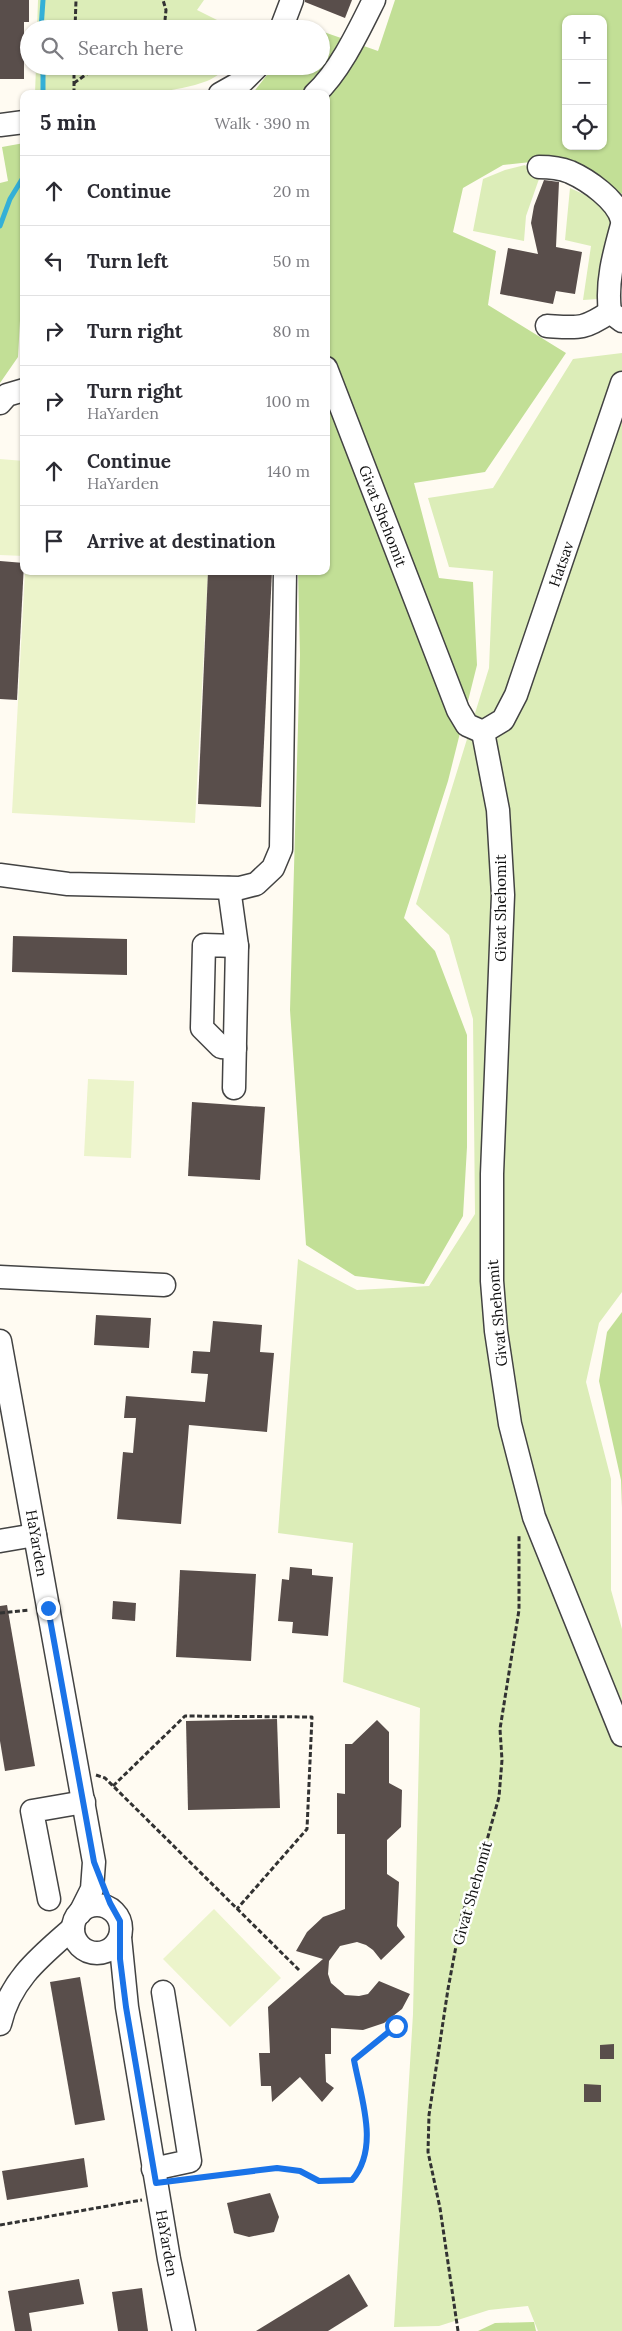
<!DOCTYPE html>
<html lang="en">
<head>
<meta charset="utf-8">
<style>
	:root { --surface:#fff; --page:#f7f7f7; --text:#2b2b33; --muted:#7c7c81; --line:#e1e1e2 }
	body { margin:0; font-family:Lora,serif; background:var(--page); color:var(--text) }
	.controls { position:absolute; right:15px; top:15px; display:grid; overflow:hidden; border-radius:10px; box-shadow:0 1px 4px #0004 }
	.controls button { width:45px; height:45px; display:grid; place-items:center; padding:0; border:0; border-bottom:1px solid var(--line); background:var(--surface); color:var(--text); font:25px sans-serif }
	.stop { position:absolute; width:15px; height:15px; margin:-11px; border:4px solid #1a73e8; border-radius:50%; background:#fff }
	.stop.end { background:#1a73e8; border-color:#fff; box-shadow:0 1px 5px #0008 }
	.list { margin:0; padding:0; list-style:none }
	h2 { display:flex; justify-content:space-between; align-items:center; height:65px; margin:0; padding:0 20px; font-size:21px }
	h2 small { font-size:16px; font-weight:400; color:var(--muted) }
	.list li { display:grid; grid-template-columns:32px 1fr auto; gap:15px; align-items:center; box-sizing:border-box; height:70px; padding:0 20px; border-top:1px solid var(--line) }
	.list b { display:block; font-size:19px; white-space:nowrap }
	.list p { margin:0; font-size:16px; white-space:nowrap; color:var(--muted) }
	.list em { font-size:16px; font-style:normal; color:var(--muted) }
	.icon { flex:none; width:28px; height:28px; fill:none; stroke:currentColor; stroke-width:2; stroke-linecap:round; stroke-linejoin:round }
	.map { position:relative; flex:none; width:622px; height:2331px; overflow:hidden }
	.search { position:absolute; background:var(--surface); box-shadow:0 1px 4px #0004; left:20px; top:20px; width:310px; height:55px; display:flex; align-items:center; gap:12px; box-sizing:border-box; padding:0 18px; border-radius:28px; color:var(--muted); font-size:19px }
	.panel { position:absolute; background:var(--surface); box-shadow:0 1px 4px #0004; left:20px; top:90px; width:310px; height:485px; border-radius:10px }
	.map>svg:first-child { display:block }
</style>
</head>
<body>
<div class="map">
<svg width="622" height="2331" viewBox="0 0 622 2331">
	<rect width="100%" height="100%" fill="#fffbf2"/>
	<g fill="#dcedb8">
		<polygon points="38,0 204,0 197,10 235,29 37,29"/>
		<path d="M36 66H230C223 71 215 78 207 81 159 99 87 94 35 94Z"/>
		<polygon points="525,165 539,179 526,216 524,241 473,231 483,179 505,170"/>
		<polygon points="570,188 605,204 613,222 599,272 598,299 583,300 591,246 565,240"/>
		<polygon points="622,353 622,1292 599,1323 586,1382 611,1479 611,1590 622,1629 622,2331 538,2331 528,2306 489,2310 439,2326 394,2327 413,2014 420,1708 343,1682 353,1543 278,1533 298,1259 357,1290 429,1286 475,1214 473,1019 449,935 416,904 489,668 493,571 449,567 428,498 493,488 573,359"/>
	</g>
	<g fill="#c2df96" fill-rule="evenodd">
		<path d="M395 0H622V194L558 159 503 165 463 188 453 232 496 251 488 305 566 353 485 472 414 483 439 578 473 582 477 665 448 781 404 918 435 951 467 1035V1147L463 1216 424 1284 355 1276 306 1245 290 1010 300 655 298 571H326V94H252L274 66H321V31L378 51ZM566 19H603V146H566Z"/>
		<polygon points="24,143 24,248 18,357 0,383 0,183 8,181 2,147"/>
		<polygon points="622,1312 622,1508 621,1480 599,1381 607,1332"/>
		<polygon points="534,2322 536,2331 478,2331 495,2323"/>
	</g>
	<g fill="#ecf4cb">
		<polygon points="0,459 24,461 24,556 0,555"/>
		<polygon points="25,571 208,571 195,823 12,813"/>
		<polygon points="88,1079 134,1081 131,1158 84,1156"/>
		<polygon points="214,1909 281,1978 230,2027 163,1959"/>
	</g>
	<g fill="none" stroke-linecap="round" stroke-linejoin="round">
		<g stroke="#34b0d7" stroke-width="5">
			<polyline points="41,29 43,0"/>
			<polyline points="43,66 43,94"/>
			<polyline points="0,226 10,199 24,176"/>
		</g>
	</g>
	<g fill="#594e4b">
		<polygon points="0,0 29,0 29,22 24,22 24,79 0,79"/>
		<polygon points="305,0 352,0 345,18 305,2"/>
		<polygon points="544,180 559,182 556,247 582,252 575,294 556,291 553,304 500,294 508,248 538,254 531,223 534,206"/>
		<polygon points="0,561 24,563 17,700 0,699"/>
		<polygon points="208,571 272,571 261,807 198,804"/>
		<polygon points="13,936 127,939 127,975 12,972"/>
		<polygon points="192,1102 265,1107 260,1180 188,1176"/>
		<polygon points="96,1315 151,1318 149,1348 94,1345"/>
		<polygon points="213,1321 262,1325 260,1352 274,1353 267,1432 189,1425 181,1524 117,1519 123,1452 133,1453 136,1418 124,1418 126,1396 205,1402 208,1374 191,1373 193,1351 210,1352"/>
		<polygon points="290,1567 312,1569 312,1575 333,1577 328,1636 292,1633 293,1622 278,1621 282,1579 289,1580"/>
		<polygon points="180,1570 256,1574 251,1661 176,1657"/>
		<polygon points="113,1601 136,1603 135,1621 112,1619"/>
		<polygon points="7,1605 35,1766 5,1771 0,1741 0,1606"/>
		<polygon points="277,1719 280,1808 188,1810 186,1721"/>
		<polygon points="377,1720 389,1732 389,1783 402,1790 401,1827 387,1840 387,1874 399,1882 397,1926 405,1937 381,1960 373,1950 366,1945 357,1942 340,1946 329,1961 328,1974 331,1983 345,1995 359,1996 368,1994 379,1981 410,1994 402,2009 384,2023 363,2030 331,2028 331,2054 325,2054 326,2082 334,2088 322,2102 300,2077 272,2102 271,2086 261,2086 259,2053 270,2053 268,2007 323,1959 296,1951 307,1932 323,1917 345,1909 345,1834 337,1834 337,1793 345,1794 345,1744 352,1744"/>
		<polygon points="80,1977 105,2120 75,2125 50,1982"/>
		<polygon points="614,2044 614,2059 600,2059 600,2045"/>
		<polygon points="584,2084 601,2085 601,2102 584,2102"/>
		<polygon points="84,2158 88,2187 7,2200 2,2171"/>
		<polygon points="270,2193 279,2217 274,2232 249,2237 234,2233 227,2203"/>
		<polygon points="349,2274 368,2306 328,2331 256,2331"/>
		<polygon points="79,2279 84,2304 29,2313 32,2331 15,2331 8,2291"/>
		<polygon points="142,2288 148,2331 118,2331 112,2292"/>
	</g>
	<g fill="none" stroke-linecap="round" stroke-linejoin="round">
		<g stroke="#434343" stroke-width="25">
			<g id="minor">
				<polyline points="281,29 292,0"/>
				<polyline points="220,94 243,81 258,66"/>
				<path d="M315 94C340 71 359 30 374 0"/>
				<polyline points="0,125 24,122"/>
				<path d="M539 167C550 167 560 168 570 172 588 180 617 200 622 220"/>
				<path d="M622 225C614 254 606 282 610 312L622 321"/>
				<path d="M547 326C579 328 583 330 610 312"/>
				<polyline points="326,368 458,710 467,725 483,732"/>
				<polyline points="0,403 7,395 24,390"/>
				<polyline points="483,732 498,810 503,895 492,1174 492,1281 496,1331 510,1424 534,1517 622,1735"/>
				<polyline points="483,732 503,720 516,695 622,383"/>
				<polyline points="0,875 68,884 240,888 256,884 273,868 281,849 285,571"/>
				<polyline points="229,888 237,946 234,1088"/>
				<polyline points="235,1048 221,1047 202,1028 204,945 237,946"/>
				<polyline points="0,1277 164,1285"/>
				<polyline points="0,1341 94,1862 92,1889 80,1913"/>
				<polyline points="0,1541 35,1535"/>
				<polyline points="49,1899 32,1811 84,1802"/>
				<circle cx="97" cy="1929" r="24"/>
				<polyline points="120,1937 127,2007 169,2259 184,2331"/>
				<path d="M0 2024C10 1980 41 1956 73 1928"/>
				<polyline points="153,2169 190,2161 163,1992"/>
			</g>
		</g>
		<g stroke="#323232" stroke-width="3" stroke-dasharray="5 2.5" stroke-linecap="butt">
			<polyline points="75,29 76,0"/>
			<polyline points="152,29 165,20 166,10 163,0"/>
			<polyline points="74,66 74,94"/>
			<polyline points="74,83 98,66"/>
			<polyline points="0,1613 29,1610"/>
			<polyline points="96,1775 105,1778 299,1970"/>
			<polyline points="113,1786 185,1716 312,1717 307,1829 237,1909"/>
			<path d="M201 2177 277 2168 300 2171 319 2181 352 2180C380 2148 361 2098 354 2060L396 2026"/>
			<polyline points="0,2225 142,2200"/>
			<polyline points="458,2331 440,2208 428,2152 429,2115 448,1989 462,1914 477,1876 499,1797 502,1760 500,1729 519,1610 519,1534"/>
		</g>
		<use href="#minor" stroke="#fff" stroke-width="22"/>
	</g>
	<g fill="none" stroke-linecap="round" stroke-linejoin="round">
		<path stroke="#1a73e8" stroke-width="6" d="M48 1608 94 1862 110 1903 120 1921V1959L126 2007 156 2183 277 2168 300 2171 319 2181 352 2180C380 2148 361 2098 354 2060L396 2026"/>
	</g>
	<g text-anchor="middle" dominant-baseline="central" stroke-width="5" stroke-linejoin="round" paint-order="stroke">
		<g font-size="15" fill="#101010" stroke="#fff">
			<text transform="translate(383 516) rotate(69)">Givat Shehomit</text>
			<text transform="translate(561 564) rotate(-71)">Hatsav</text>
			<text transform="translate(500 908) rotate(-90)">Givat Shehomit</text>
			<text transform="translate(497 1313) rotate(-95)">Givat Shehomit</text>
			<text transform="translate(37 1543) rotate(80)">HaYarden</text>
			<text transform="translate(472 1893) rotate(-74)">Givat Shehomit</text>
			<text transform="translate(167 2243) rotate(80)">HaYarden</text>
		</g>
	</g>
</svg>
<div class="controls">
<button>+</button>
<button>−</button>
<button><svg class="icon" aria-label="locate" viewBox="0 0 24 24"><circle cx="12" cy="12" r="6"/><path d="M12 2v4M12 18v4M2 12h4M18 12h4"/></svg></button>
</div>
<div class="stop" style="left:396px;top:2026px"></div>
<div class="stop end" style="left:48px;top:1608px"></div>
<div class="search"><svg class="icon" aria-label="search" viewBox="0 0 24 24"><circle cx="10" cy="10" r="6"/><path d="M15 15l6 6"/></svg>Search here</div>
<section class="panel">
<h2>5 min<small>Walk · 390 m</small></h2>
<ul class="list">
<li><svg class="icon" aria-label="ahead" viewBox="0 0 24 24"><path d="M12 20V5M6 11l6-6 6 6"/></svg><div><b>Continue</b></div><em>20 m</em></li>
<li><svg class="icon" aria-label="left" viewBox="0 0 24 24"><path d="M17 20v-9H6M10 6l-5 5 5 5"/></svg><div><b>Turn left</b></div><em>50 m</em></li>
<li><svg class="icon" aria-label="right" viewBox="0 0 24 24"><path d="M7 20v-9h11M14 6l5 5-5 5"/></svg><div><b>Turn right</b></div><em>80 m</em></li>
<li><svg class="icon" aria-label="right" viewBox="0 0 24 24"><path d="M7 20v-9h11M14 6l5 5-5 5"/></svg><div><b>Turn right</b><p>HaYarden</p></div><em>100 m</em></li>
<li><svg class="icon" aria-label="ahead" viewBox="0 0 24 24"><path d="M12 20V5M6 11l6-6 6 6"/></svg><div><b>Continue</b><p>HaYarden</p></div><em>140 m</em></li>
<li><svg class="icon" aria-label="arrive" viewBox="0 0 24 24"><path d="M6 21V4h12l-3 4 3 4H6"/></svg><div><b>Arrive at destination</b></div></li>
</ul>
</section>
</div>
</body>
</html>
